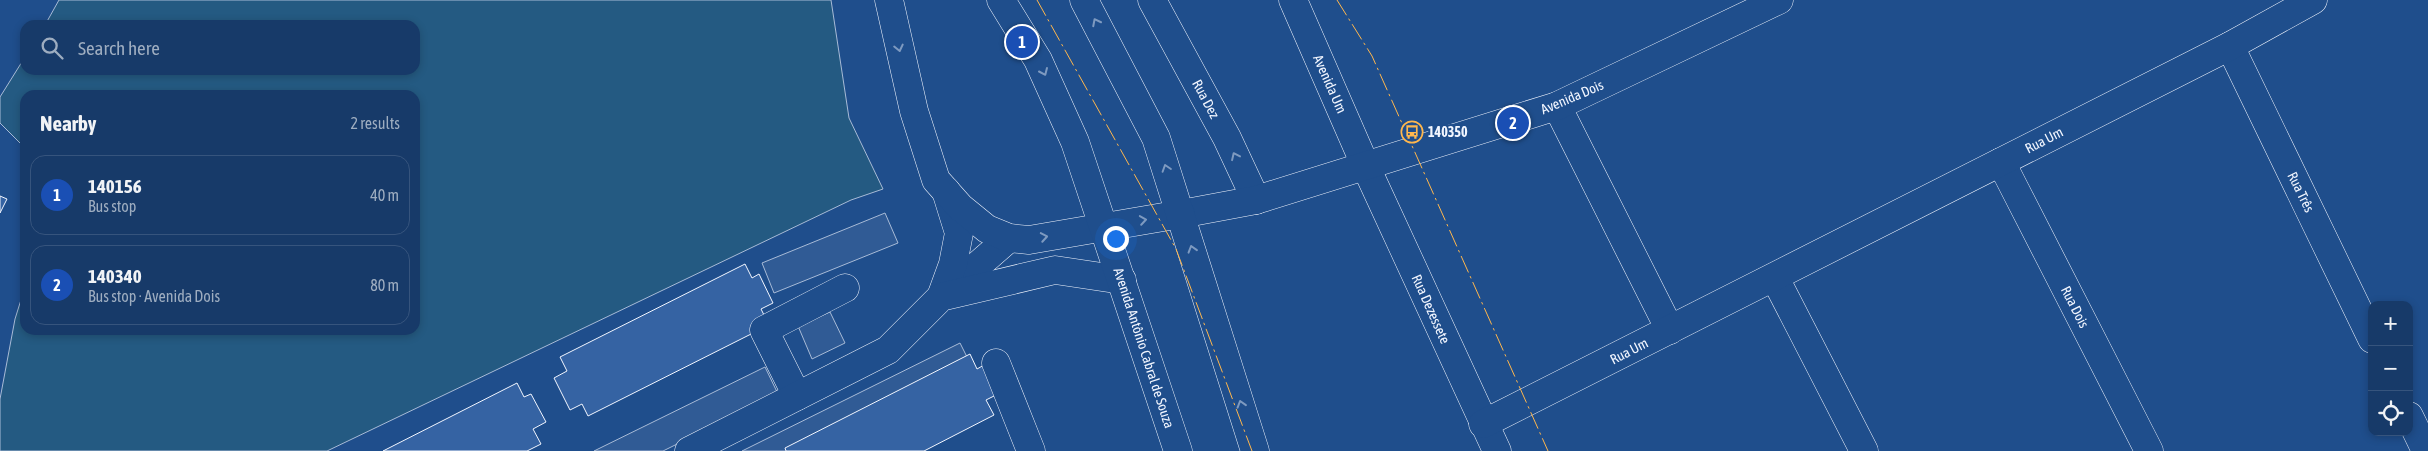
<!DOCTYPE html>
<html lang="en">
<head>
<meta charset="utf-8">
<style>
	:root { --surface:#173a69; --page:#244571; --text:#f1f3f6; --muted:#9eadc0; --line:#36547d; --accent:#e797bd }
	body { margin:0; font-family:"Asap Condensed",sans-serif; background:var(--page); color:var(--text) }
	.controls { position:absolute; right:15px; bottom:15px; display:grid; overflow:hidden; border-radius:10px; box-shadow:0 2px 8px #0003 }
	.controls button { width:45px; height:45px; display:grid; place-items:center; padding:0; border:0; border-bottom:1px solid var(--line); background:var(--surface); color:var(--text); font:25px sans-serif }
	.you { position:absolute; left:1115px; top:238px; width:18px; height:18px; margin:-12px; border:4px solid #fff; border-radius:50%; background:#1a73e8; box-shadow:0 0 0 8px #1a73e833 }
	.badge { display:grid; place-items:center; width:32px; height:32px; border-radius:50%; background:var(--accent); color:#fff; font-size:16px; font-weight:700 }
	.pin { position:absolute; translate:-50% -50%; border:2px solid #fff; box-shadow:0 1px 5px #0006 }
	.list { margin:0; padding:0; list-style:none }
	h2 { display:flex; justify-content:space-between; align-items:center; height:65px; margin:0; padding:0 20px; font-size:21px }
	h2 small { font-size:16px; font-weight:400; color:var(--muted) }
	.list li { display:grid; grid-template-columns:32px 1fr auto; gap:15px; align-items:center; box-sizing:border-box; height:80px; margin:0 10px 10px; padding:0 10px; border:1px solid var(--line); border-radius:15px }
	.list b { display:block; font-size:19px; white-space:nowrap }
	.list p { margin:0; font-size:16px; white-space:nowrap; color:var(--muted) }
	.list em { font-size:16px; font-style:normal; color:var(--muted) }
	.icon { flex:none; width:28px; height:28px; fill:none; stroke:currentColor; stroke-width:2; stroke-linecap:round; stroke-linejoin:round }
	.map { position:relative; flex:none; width:2428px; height:451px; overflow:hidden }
	.search { position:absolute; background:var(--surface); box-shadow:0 2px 8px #0003; left:20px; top:20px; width:400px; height:55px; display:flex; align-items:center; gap:12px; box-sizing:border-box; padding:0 18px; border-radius:15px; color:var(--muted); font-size:19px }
	.panel { position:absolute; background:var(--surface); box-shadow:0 2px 8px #0003; left:20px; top:90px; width:400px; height:245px; border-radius:15px }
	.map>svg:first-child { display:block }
</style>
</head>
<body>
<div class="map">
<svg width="2428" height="451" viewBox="0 0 2428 451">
	<rect width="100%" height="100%" fill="#1f4e8c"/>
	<polygon fill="#245a82" stroke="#a8bbd7" points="59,0 831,0 849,118 883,189 851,200 327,451 0,451 0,399 15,319 25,287 25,330 415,330 415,95 25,95 25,148 0,123 0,97 25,57 25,70 415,70 415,25 45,25"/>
	<g fill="#305b95" stroke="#a8bbd7">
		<polygon points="885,213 898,243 774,293 762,263"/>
		<polygon points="830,312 845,343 812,359 798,326"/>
		<polygon points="960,343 974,371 811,451 742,451"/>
		<polygon points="765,367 778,394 663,451 594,451"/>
	</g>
	<g fill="#3563a3" stroke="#f2f6ff">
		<polygon points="0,196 7,199 0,213"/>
		<polygon points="745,264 752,278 759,274 773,303 761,309 769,325 588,416 582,404 570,410 554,378 567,371 560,357"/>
		<polygon points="970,354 977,369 984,365 998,394 986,400 994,415 924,451 786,451 785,448"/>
		<polygon points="517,383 524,397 531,394 546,422 533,429 541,444 527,451 383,451"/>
	</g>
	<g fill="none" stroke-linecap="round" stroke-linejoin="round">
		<g stroke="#f2f6ff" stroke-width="29">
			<g id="minor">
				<polyline points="1152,0 1227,138 1256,200"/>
				<polyline points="1293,0 1366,167 1497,451"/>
				<polyline points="2230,46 2372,339"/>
				<polyline points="1557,106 1670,330"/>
				<polyline points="2001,162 2149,451"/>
				<polyline points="1181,214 1256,200 1557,106 1779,0"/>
				<polyline points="1775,278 1864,451"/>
				<polyline points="946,293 1009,238"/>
				<polyline points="941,297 953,264 959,233 946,191"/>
				<polyline points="996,363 1031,451"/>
				<polyline points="797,396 764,330 845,288"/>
				<polyline points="2409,416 2426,451"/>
				<polyline points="1483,424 2230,46 2313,0"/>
				<polyline points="689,451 888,350 941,297 1055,270 1122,280"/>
			</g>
		</g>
		<g stroke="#f2f6ff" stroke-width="29">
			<g id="highway">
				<polyline points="889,0 914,111 936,180 960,207 987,229 1009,238 1029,240 1181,214"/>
				<polyline points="1001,0 1038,60 1075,142 1178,451"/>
				<polyline points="1084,0 1156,138 1255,451"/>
			</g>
		</g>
		<use href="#minor" stroke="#1f4e8c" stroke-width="28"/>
		<use href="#highway" stroke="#1f4e8c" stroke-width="28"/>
		<g stroke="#ffb74d" stroke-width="1" stroke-dasharray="18 4 2.5 4" stroke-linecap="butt">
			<polyline points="1037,0 1176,249 1252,451"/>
			<polyline points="1337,0 1372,56 1548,451"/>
		</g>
	</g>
	<defs><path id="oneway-chevron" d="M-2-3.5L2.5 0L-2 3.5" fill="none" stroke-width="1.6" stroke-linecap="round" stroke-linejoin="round" transform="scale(1.25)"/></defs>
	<g stroke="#7e9ac0">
		<use href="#oneway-chevron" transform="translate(1096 22) rotate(-117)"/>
		<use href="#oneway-chevron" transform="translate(899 48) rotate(77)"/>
		<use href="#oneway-chevron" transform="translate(1044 72) rotate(66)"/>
		<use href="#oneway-chevron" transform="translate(1235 156) rotate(-115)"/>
		<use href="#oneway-chevron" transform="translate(1166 168) rotate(-108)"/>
		<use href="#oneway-chevron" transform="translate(1143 220) rotate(-9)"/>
		<use href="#oneway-chevron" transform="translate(1044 237) rotate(-10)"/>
		<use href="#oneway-chevron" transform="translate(1192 249) rotate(-107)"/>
		<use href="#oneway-chevron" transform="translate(1241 404) rotate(-107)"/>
	</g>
	<defs>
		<g id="bus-ring" transform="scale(1.125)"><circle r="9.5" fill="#1f4e8c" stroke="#ffb74d" stroke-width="1.5"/><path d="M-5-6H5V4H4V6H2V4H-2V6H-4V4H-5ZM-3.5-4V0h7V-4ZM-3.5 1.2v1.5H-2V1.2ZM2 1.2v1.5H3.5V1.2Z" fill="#ffb74d"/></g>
	</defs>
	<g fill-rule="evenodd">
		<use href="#bus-ring" x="1412" y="132"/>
	</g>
	<g text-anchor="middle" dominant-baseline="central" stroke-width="4" stroke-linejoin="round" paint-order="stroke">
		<g font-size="14" fill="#f2f6ff" stroke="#1f4e8c">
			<text transform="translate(1330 84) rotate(66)">Avenida Um</text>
			<text transform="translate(1572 97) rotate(-23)">Avenida Dois</text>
			<text transform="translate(1206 99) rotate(62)">Rua Dez</text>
			<text transform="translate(2044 140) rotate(-27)">Rua Um</text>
			<text transform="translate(2301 192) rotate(64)">Rua Três</text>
			<text transform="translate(2075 307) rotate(63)">Rua Dois</text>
			<text transform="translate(1431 309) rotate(66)">Rua Dezessete</text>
			<text transform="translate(1144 348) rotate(72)">Avenida Antônio Cabral de Souza</text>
			<text transform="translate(1629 351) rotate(-27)">Rua Um</text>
		</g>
		<g font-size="14" font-weight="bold" fill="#f2f6ff" stroke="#1f4e8c" text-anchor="start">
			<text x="1428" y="132">140350</text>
		</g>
	</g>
</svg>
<div class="controls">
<button>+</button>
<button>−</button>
<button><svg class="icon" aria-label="locate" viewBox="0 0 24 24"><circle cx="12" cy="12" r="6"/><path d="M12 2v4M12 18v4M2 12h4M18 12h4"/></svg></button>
</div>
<div class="you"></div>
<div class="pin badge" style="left:1022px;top:42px;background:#1a4fb4">1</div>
<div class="pin badge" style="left:1513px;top:123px;background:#1a4fb4">2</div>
<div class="search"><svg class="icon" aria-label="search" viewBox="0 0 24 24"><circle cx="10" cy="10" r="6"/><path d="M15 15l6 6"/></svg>Search here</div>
<section class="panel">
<h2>Nearby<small>2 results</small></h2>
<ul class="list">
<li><span class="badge" style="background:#1a4fb4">1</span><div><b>140156</b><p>Bus stop</p></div><em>40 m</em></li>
<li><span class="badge" style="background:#1a4fb4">2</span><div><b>140340</b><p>Bus stop · Avenida Dois</p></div><em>80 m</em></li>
</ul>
</section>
</div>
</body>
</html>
